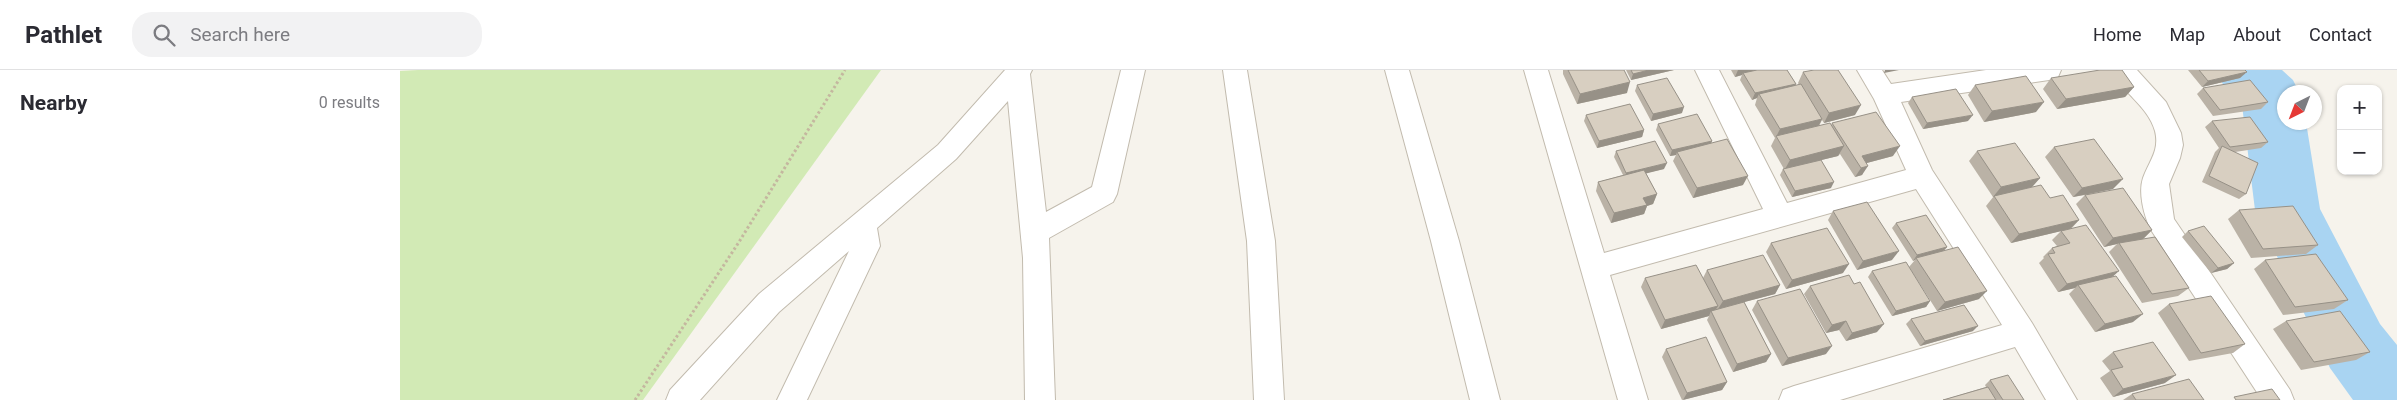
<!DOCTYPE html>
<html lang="en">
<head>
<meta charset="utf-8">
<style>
	:root { --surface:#fff; --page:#f2f2f3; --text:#2b2b33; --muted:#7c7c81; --line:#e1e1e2 }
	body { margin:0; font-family:Roboto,sans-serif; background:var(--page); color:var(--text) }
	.controls { position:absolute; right:15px; top:15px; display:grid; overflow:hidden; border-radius:10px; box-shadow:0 1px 4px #0004 }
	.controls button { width:45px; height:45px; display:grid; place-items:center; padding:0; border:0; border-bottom:1px solid var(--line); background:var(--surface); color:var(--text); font:25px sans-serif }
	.compass { position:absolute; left:1877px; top:15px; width:45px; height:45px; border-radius:50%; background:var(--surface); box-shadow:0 1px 4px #0004; rotate:222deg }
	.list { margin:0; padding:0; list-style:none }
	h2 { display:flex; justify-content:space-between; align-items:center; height:65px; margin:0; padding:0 20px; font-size:21px }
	h2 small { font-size:16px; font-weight:400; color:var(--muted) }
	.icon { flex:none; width:28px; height:28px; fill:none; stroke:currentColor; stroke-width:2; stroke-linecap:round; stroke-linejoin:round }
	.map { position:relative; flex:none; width:1997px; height:330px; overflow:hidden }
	header { display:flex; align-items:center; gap:30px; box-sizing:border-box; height:70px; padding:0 25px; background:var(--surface); border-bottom:1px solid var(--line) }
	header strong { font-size:24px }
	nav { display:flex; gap:28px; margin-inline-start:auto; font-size:18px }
	.search { width:350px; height:45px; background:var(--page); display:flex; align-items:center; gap:12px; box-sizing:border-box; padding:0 18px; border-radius:20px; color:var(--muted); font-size:19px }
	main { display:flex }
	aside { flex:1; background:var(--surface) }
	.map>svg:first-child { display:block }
</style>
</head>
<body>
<header>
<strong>Pathlet</strong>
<div class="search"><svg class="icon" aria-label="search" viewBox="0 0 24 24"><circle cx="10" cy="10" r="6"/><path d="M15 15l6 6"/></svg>Search here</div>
<nav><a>Home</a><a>Map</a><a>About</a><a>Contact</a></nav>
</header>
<main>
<aside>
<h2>Nearby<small>0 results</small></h2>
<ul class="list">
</ul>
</aside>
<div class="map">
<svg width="1997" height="330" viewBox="0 0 1997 330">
	<rect width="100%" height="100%" fill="#f6f3ec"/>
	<polygon fill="#d2eab5" points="18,0 481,0 243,330 0,330 0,1"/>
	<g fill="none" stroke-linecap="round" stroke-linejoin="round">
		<polygon fill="#a9d4f2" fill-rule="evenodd" points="1815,0 1882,0 1893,10 1899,22 1884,22 1884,52 1906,52 1920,139 1980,254 1997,275 1997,330 1953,330 1930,298 1855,140 1842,35 1824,16"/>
		<g stroke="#c2bbae" stroke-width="2">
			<g id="minor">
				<polygon points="605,0 632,0 630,4 646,142 692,117 721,0 745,0 717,124 713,132 649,168 655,330 625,330 623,188 608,31 556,89 477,158 480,176 407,330 377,330 449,181 379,242 300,330 266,330 270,320 359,224 538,75"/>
				<polygon points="823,0 847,0 875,171 884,330 854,330 847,171"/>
				<polygon points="985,0 1009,0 1059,171 1100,330 1070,330 1031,171"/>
				<polygon points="1124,0 1148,0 1204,183 1363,139 1295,0 1319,0 1387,133 1506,100 1474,29 1457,0 1482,0 1491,14 1586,0 1661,0 1658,7 1649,10 1501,32 1532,100 1632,253 1677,330 1646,330 1615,277 1440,330 1379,330 1383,320 1394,316 1602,255 1516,119 1210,205 1248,330 1218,330"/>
				<path d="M1710 0H1737L1766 32 1781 63 1783 75 1780 88 1769 114 1774 149 1890 320 1894 330H1862L1751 160C1744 146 1738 123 1743 108 1749 91 1760 81 1755 61 1748 36 1722 22 1710 0Z"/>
			</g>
		</g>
		<polyline stroke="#c4b79f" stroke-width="3" stroke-dasharray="2.5 2.5" stroke-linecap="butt" points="235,330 339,172 445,0"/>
		<use href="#minor" fill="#fff" fill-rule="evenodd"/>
	</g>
	<g fill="#bab2a6">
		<polygon points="1163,0 1224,0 1227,23 1177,34 1163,4"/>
		<polygon points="1226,0 1274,0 1231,10"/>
		<polygon points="1331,0 1387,0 1396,14 1394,16 1399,15 1398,13 1403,2 1455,45 1424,53 1422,50 1419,56 1431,55 1432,53 1493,86 1467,93 1462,105 1455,107 1440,84 1438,86 1421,90 1431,118 1392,127 1380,105 1383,99 1384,99 1371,76 1375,68 1355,35 1357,28 1352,30 1340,10 1342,5 1335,7"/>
		<polygon points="1788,0 1845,0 1840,8 1802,17"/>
		<polygon points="1651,8 1734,17 1725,27 1657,39 1643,19"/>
		<polygon points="1237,15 1282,43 1251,51 1235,21"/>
		<polygon points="1575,15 1636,42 1584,52 1568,25"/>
		<polygon points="1803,18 1868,32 1861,39 1813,46 1797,24"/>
		<polygon points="1512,27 1568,51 1523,59 1508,33"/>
		<polygon points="1186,45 1244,60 1242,67 1197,78 1184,51"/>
		<polygon points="1812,51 1868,72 1861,78 1835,82 1846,124 1839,129 1802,112 1815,82 1819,78 1805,57"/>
		<polygon points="1258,54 1312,71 1311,73 1343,115 1293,128 1273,91 1276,85 1270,86 1256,60"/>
		<polygon points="1654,77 1713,119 1690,124 1752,160 1743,169 1789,218 1778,226 1742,233 1709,182 1717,174 1704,177 1676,134 1685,125 1673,127 1645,87"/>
		<polygon points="1216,81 1264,99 1246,103 1257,124 1253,134 1247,136 1244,144 1211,153 1196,121 1198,112 1223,105 1214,87"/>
		<polygon points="1577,81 1640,108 1632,117 1593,127 1569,91"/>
		<polygon points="1594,126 1650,128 1679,150 1671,159 1712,207 1733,252 1695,262 1669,224 1675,218 1658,222 1639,193 1644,188 1643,187 1652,178 1657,176 1652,170 1661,161 1611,173 1586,136"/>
		<polygon points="1839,140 1918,175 1906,184 1851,188 1828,149"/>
		<polygon points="1433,141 1492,190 1457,200 1428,150"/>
		<polygon points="1496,153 1547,177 1544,181 1579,229 1537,241 1509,197 1515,190 1513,191 1492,158"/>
		<polygon points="1788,161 1834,193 1827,199 1811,203 1782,167"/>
		<polygon points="1371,173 1443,203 1386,219 1366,182"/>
		<polygon points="1865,190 1948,230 1934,239 1883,245 1854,199"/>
		<polygon points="1307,200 1380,215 1375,224 1344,232 1371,284 1366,292 1333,302 1307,250 1309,246 1261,259 1241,217 1245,208 1303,208"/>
		<polygon points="1472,201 1530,231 1526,237 1492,246 1468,207"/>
		<polygon points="1410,216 1477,262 1446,271 1439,260 1426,263 1404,224"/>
		<polygon points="1357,231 1426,284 1382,296 1352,240"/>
		<polygon points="1769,234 1845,274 1833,283 1789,291 1758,243"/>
		<polygon points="1511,249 1573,261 1520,276 1506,254"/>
		<polygon points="1886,251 1970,282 1956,290 1901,300 1873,259"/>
		<polygon points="1266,279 1327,312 1322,320 1282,330 1262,287"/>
		<polygon points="1713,282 1765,313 1713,327 1700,308 1710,301 1702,291"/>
		<polygon points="1590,310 1624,330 1543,330 1586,317 1585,315"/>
		<polygon points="1732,324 1804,330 1723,330"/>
	</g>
	<g fill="#979187">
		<polygon points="1249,0 1274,0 1231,10 1233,4"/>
		<polygon points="1338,0 1364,0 1343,3 1342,5 1335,7"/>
		<polygon points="1485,0 1499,0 1484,3"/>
		<polygon points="1847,2 1840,8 1802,17 1808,11"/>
		<polygon points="1230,12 1227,23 1177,34 1180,24"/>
		<polygon points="1396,14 1392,20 1359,24 1357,28 1352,30 1355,23"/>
		<polygon points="1734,17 1725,27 1657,39 1666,29"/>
		<polygon points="1644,32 1636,42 1584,52 1592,41"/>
		<polygon points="1461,35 1455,45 1424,53 1429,43"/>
		<polygon points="1284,37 1282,43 1251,51 1253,44"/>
		<polygon points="1573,45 1568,51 1523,59 1527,53"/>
		<polygon points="1422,49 1417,59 1376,67 1380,59"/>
		<polygon points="1244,60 1242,67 1197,78 1199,71"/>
		<polygon points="1312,71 1310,77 1277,82 1276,85 1270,86 1272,80"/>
		<polygon points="1444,76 1438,86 1385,99 1390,90"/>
		<polygon points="1500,76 1493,86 1459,95 1462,86"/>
		<polygon points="1267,93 1264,99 1224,109 1226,103"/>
		<polygon points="1468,96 1462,105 1455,107 1461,98"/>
		<polygon points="1348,106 1343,115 1293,128 1297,118"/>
		<polygon points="1640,108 1632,117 1593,127 1601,117"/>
		<polygon points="1723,109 1713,119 1673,127 1682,118"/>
		<polygon points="1434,112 1431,118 1392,127 1395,121"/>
		<polygon points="1257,124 1253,134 1247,136 1244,144 1211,153 1214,143 1243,128"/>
		<polygon points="1679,150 1670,159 1611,173 1619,164"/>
		<polygon points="1752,160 1742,170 1719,173 1717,174 1704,177 1713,168"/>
		<polygon points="1547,177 1542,182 1516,188 1515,190 1513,191 1517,185"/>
		<polygon points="1499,181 1492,190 1457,200 1463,191"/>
		<polygon points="1834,193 1827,199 1811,203 1818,198"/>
		<polygon points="1449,194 1443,203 1386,219 1392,210"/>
		<polygon points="1719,201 1709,210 1678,215 1675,218 1658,222 1667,214"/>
		<polygon points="1380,215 1375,224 1318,239 1323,231"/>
		<polygon points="1587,221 1579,229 1537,241 1545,232"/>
		<polygon points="1530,231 1526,237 1492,246 1496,241"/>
		<polygon points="1318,236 1313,244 1311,241 1309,246 1261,259 1265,250"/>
		<polygon points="1743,244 1733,252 1695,262 1705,254"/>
		<polygon points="1446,251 1439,260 1426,263 1432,255"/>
		<polygon points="1484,254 1477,262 1446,271 1452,263"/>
		<polygon points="1578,256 1573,261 1520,276 1525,271"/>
		<polygon points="1432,276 1426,284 1382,296 1388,288"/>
		<polygon points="1371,284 1366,292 1333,302 1337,294"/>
		<polygon points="1776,305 1765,313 1713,327 1723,319"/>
		<polygon points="1327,312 1322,320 1283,330 1287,323"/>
	</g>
	<g fill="#d8cfc1" stroke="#979187">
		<polygon points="1168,0 1224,0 1230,12 1180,24"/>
		<polygon points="1231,0 1249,0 1233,4"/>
		<polygon points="1357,0 1387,0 1396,14 1355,23 1343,3"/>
		<polygon points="1414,0 1438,0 1461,35 1429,43 1403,2"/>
		<polygon points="1700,0 1722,0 1734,17 1666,29 1651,8"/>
		<polygon points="1799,0 1845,0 1847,2 1808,11"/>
		<polygon points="1626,6 1644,32 1592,41 1575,15"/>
		<polygon points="1267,8 1284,37 1253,44 1237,15"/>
		<polygon points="1850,10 1868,32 1820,40 1803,18"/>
		<polygon points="1401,14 1422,49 1380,59 1359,24"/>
		<polygon points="1556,19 1573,45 1527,53 1512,27"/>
		<polygon points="1230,34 1244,60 1199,71 1186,45"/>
		<polygon points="1476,42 1500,76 1462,86 1468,96 1461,98 1432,53"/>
		<polygon points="1297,44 1312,71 1272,80 1258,54"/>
		<polygon points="1850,47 1868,72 1830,77 1812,51"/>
		<polygon points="1430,53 1444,76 1390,90 1376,66"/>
		<polygon points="1327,69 1348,106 1297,118 1277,82"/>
		<polygon points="1694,69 1723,109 1682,118 1654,77"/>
		<polygon points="1255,71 1267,93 1226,103 1216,81"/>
		<polygon points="1615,73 1640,108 1601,117 1577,81"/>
		<polygon points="1822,76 1858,93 1846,124 1809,106"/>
		<polygon points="1421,90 1434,112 1395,121 1383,99"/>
		<polygon points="1244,100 1257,124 1243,128 1247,135 1214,143 1198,112"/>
		<polygon points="1641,115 1650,128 1663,125 1679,150 1619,164 1594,126"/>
		<polygon points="1723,118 1752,160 1713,168 1685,125"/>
		<polygon points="1467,132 1499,181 1463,191 1433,141"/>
		<polygon points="1893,136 1918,175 1863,179 1839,140"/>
		<polygon points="1526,145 1547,177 1517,185 1496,153"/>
		<polygon points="1686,155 1719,201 1667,214 1648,184 1655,183 1652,178 1670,173 1661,161"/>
		<polygon points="1804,156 1834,193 1818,198 1788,161"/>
		<polygon points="1427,158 1449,194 1392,210 1371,173"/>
		<polygon points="1755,167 1789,218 1752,224 1719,173"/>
		<polygon points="1558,177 1587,221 1545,232 1516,188"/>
		<polygon points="1916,184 1948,230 1895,237 1865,190"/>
		<polygon points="1363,185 1380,215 1323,231 1307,200"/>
		<polygon points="1506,192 1530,231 1496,241 1472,201"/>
		<polygon points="1296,195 1318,236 1265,250 1245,208"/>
		<polygon points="1449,205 1454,214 1460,212 1484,254 1452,263 1446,251 1432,255 1410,216"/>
		<polygon points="1716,206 1743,244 1705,254 1678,215"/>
		<polygon points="1400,219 1432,276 1388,288 1357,231"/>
		<polygon points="1811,226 1845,274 1801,283 1769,234"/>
		<polygon points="1344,232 1371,284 1337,294 1311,241"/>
		<polygon points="1564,235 1578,256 1525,271 1511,249"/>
		<polygon points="1940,241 1970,282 1914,292 1886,251"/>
		<polygon points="1306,267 1327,312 1287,323 1266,279"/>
		<polygon points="1753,272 1776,305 1723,319 1711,300 1723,297 1713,282"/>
		<polygon points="1608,305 1624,330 1603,330 1590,310"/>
		<polygon points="1789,309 1804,330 1736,330 1732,324"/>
		<polygon points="1588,317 1596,330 1543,330"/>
		<polygon points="1872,319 1880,330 1836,330 1834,327"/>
	</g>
</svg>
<div class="controls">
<button>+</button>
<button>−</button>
</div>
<svg class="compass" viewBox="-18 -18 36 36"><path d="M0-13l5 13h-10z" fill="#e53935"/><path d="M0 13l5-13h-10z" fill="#7c7c81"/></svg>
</div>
</main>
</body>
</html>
